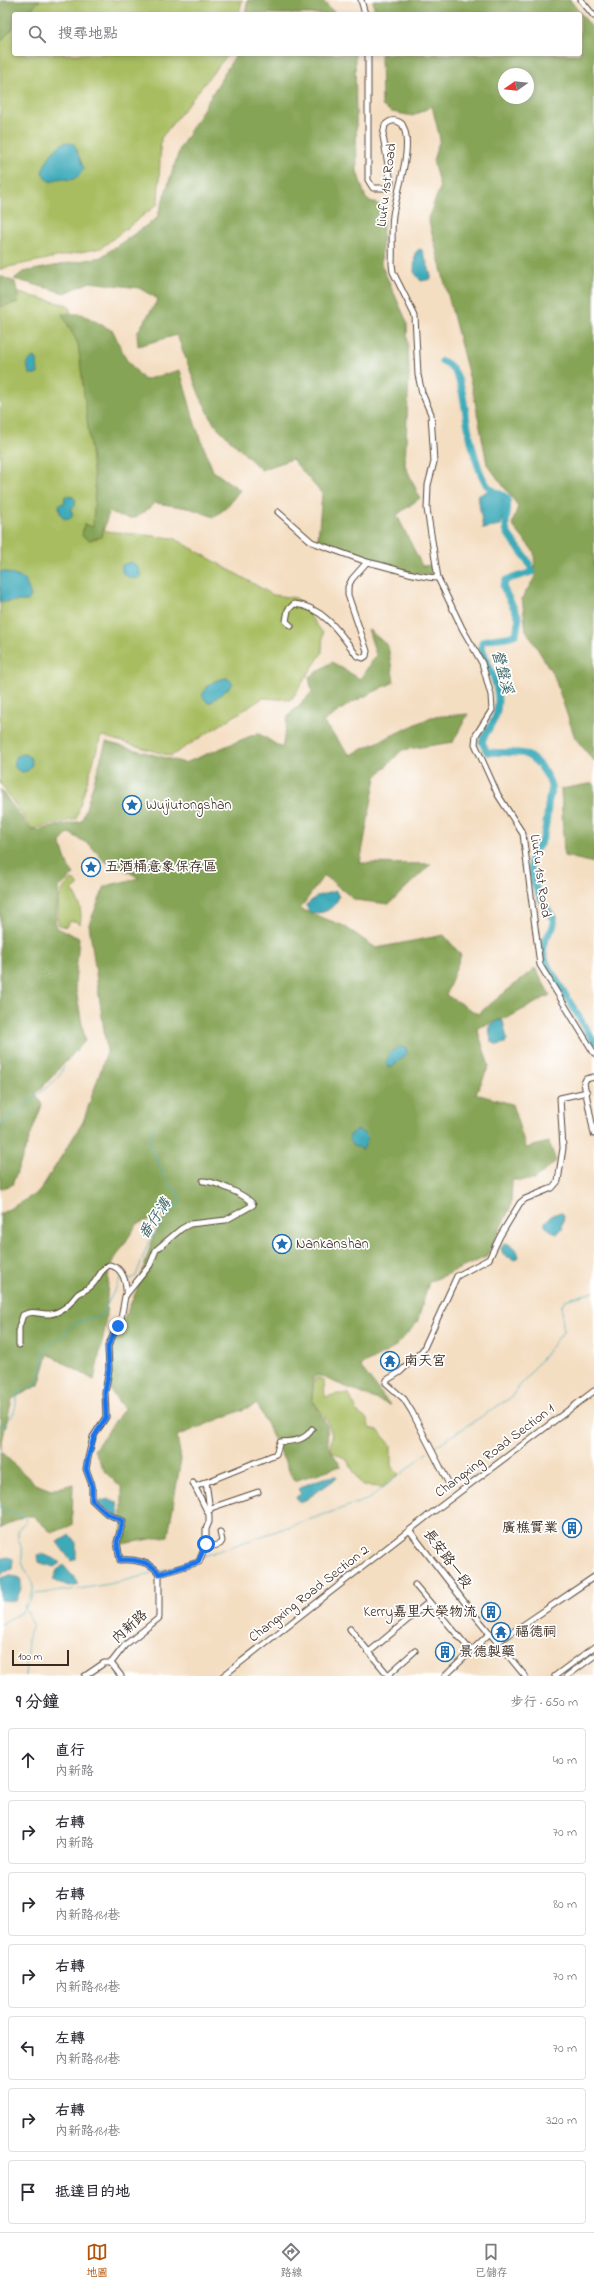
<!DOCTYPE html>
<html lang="zh-TW">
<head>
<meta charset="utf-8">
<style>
	:root { --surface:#fff; --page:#f7f7f7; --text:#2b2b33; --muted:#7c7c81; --line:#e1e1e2; --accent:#b45309 }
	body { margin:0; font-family:"Indie Flower","LXGW WenKai TC",sans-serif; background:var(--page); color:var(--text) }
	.compass { position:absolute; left:498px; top:68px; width:36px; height:36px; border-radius:50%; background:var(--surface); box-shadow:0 2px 6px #0003; rotate:256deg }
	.scale { position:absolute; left:12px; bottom:10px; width:57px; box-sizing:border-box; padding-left:4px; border:2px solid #3b2a1e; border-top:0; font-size:11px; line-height:14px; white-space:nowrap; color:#3b2a1e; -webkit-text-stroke:3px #fff; paint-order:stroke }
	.stop { position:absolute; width:12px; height:12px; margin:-9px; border:3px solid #1a73e8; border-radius:50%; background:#fff }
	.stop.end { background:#1a73e8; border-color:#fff; box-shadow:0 1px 4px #0008 }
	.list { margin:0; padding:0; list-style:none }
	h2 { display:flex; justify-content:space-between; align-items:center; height:52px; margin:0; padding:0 16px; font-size:17px }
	h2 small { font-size:13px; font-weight:400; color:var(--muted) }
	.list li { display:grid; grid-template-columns:26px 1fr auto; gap:12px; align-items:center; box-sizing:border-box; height:64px; margin:0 8px 8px; padding:0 8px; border:1px solid var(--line); border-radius:4px }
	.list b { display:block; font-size:15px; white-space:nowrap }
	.list p { margin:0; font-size:13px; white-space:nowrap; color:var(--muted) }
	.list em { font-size:13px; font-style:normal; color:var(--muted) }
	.icon { flex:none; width:22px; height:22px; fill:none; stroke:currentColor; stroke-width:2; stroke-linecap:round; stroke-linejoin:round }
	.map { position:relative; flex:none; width:594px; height:1676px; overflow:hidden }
	.search { position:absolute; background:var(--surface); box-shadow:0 2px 6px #0003; left:12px; right:12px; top:12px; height:44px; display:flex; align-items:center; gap:10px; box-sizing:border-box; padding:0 14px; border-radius:4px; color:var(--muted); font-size:15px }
	.sheet { height:556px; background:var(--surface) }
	nav { display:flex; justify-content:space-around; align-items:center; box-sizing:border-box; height:56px; border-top:1px solid var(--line); background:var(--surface); font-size:11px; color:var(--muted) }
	nav a { display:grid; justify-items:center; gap:2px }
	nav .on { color:var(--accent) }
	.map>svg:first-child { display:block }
</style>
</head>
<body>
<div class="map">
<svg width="594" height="1676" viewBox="0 0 594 1676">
	<rect width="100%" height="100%" fill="#fff"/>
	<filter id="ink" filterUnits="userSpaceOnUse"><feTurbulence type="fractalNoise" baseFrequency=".025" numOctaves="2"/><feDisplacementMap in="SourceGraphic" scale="8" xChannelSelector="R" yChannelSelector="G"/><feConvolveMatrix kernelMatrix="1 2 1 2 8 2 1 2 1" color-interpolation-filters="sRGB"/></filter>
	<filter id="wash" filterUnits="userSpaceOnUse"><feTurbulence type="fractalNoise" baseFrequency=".012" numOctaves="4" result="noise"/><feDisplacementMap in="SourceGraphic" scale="16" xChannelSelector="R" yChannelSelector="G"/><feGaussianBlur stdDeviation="0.9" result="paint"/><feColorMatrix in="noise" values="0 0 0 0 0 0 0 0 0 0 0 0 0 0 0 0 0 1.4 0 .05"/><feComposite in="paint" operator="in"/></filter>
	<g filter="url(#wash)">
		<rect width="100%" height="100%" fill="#f4dec2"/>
		<g fill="#a8bd61" stroke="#727440">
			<polygon points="23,0 242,0 239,14 14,14 14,54 228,54 161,138 158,204 101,248 3,268 0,270 0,31"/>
			<polygon points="2,289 68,305 88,360 105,531 174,538 273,595 296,598 323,633 322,653 291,700 263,698 171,756 101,736 76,819 32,829 0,783 0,291"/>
			<path d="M72 879 79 885 72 891C79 900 83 913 80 924L75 921 69 922 66 927 58 925C59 903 55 894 72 879Z"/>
			<polygon points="317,1377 324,1382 325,1397 337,1394 349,1394 358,1413 368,1420 369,1428 378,1430 391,1445 391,1466 399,1474 383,1487 362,1486 347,1460 333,1452 330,1446 332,1436 328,1422 312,1399 314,1381"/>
		</g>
		<g fill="#86a457" stroke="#60673a" fill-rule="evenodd">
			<polygon points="2,0 40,0 27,14 14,14 14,27 0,42 0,3"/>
			<polygon points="248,0 322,0 336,14 245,14"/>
			<path d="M373 0H570L594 30V761L575 738 554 676 526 630 522 598 535 577 534 552 512 525 518 506 487 464 474 396 428 218 440 188 433 160 440 139 432 106 413 116 392 112 382 106 381 54H580V14H375ZM504 74H528V98H504Z"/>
			<polygon points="236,54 355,54 357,171 366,199 384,207 381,264 407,322 409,375 405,465 420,498 397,515 422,566 432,565 432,575 412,573 318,538 322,494 292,459 261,470 214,424 199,394 177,335 138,346 137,333 158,299 139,288 90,282 65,293 14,279 23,272 101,257 157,218 180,148"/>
			<polygon points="0,276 15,282 19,302 0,307"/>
			<path d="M62 314H82L113 331 126 359 144 380 180 370 195 424 213 471 240 490 226 508 214 517 189 508 155 503C136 519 134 523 109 512L101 537 90 540 82 536 84 524 93 527 95 487 78 344Z"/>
			<polygon points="368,629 388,646 394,682 351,703 323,722 350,755 431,717 468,714 453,742 402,750 376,777 360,863 431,864 389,904 355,900 324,875 300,909 344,926 376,948 444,935 461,955 446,995 478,1014 535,968 550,995 511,1016 477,1028 489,1066 476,1094 512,1104 526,1148 549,1142 556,1161 534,1180 512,1180 511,1206 486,1257 429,1282 417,1323 394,1348 360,1366 390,1405 317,1375 313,1378 312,1399 327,1425 328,1446 341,1466 294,1481 257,1404 177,1436 181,1459 168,1536 122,1544 122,1488 105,1472 94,1450 124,1409 110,1390 112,1346 138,1287 153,1237 166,1214 137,1224 109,1268 105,1328 94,1380 48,1354 39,1385 12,1399 0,1450 0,1214 39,1192 83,1122 107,1052 89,924 105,886 139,878 120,867 104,861 90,845 69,833 60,842 68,866 74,874 59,888 55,927 79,938 75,984 85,1041 36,1094 42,1105 12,1185 0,1189 0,789 32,831 82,821 106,742 185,763 258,733 282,748 288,716 312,692 309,677 332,662 360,679 376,655"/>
			<polygon points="594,783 594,863 564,856 561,789"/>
			<polygon points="0,1451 35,1484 51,1490 73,1484 72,1525 52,1533 33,1516 24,1516 0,1529"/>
		</g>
		<g fill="#3caab9" stroke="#3c6a6c">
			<path d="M65 142 74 144 84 169C69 190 67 172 51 182L46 179 42 172C45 161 55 147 65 142Z"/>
			<path d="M419 249 422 250C424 256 432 274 431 279L421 281 414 272 415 253Z"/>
			<polygon points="33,357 37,359 38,374 29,374 27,363"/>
			<polygon points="487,491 503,498 506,511 500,526 483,529 478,496"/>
			<polygon points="65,496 73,497 76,501 75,506 71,509 73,516 69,519 63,518 60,513 59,505 64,503"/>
			<polygon points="131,562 137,566 141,576 136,579 128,577 122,572 122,565"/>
			<polygon points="3,571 25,579 31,596 28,601 0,602 0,572"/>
			<path d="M227 678 233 683 231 686 213 701 208 703 202 696C206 684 216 679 227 678Z"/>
			<circle cx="23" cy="763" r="9"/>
			<path d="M336 891 339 897C333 910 323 915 309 912L306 905 317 896Z"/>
			<polygon points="499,1020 503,1021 507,1039 505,1043 498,1045 491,1042 489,1026"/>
			<path d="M399 1047 406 1048 407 1054 392 1067H387C385 1057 391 1051 399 1047Z"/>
			<polygon points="357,1130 364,1133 368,1139 362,1151 361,1148 353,1146 349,1140 350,1135"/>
			<polygon points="561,1212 564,1215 562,1229 557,1234 554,1233 545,1226 545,1222 552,1215"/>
			<polygon points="507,1243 517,1250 519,1257 516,1260 503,1255 501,1248 504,1244"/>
			<path d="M336 1476 337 1478 301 1503 296 1497 301 1494 298 1489C310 1482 321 1478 336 1476Z"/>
			<polygon points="109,1499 117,1502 119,1517 98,1504 100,1501"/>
			<polygon points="70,1535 76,1543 76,1559 71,1561 57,1542"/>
			<polygon points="41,1554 55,1559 60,1563 54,1567 38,1562 37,1555"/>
			<polygon points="8,1557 13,1559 12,1569 0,1574 0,1559"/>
			<polygon points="63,1565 78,1582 79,1584 69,1586 53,1580 57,1570"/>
			<polygon points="11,1576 18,1577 21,1581 21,1588 16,1601 0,1600 0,1577"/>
		</g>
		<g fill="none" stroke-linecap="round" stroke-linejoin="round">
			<g stroke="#3caab9" stroke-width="1">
				<polyline points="0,1126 58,1078 64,1067"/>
				<polyline points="126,1277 131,1279 136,1276 149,1241 180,1201 177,1191 166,1181 152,1149 149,1139 154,1125"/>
				<path d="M0 1428C16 1415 14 1413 18 1393L37 1383 42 1370 44 1351 47 1344 60 1339 73 1325 80 1321 101 1316 121 1278"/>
				<polyline points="433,1448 510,1398 563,1332 562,1305 565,1300 594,1292"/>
				<polyline points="401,1474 428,1452"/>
				<path d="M0 1505 6 1512 24 1516 26 1521C23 1524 18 1529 18 1534 17 1538 20 1544 22 1549 23 1553 21 1557 22 1561 24 1574 40 1584 30 1598"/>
				<polyline points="204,1556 369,1499 399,1475"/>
				<polyline points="160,1571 199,1558"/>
				<path d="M0 1624 22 1612 35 1594C76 1590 116 1585 155 1572"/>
				<polyline points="25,1676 28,1640 33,1624 24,1606 26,1603"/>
			</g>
			<path stroke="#3caab9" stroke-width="7" d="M442 361C464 368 464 409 468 427 471 442 478 473 487 485 492 492 500 493 507 498 510 510 503 524 507 532 515 547 528 555 532 572L506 580 503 587 519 618 516 634C505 640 493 636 482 642L481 648C490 667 503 693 496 715 493 725 485 732 482 742L487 752C495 753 520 752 525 754 538 760 558 784 549 799 547 812 547 826 543 838 541 845 536 848 533 854 523 872 544 905 554 919 556 930 544 936 543 947 542 953 546 960 548 966L594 1042"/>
		</g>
	</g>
	<g filter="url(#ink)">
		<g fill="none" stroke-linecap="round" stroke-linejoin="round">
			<g stroke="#574537" stroke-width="7">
				<g id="minor">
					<polyline points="361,0 365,14"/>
					<polyline points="581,0 594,16"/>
					<path d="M368 54V180L373 188H385L391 182 383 136 385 125C390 120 396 119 402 124 415 145 396 193 393 215 391 231 393 248 392 264L393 272 415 316 418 375 422 393 431 414 434 462 428 485 427 509 438 578 462 628 482 663 491 695 492 710 476 735 475 744 498 795 523 834 540 965 594 1053"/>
					<polyline points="278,512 312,542 367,562"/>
					<path d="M291 626 286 621 288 610 294 604C323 606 341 634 357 656L363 658 366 656 367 651 348 595V587L352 579 367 562C392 567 414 577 438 578"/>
					<polyline points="594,1077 586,1079 584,1083 594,1134"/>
					<path d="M19 1345V1327L23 1315C38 1307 44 1321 63 1309 70 1305 73 1299 78 1294 82 1291 88 1289 91 1286 99 1279 98 1272 109 1265 123 1267 127 1283 126 1295"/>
					<polyline points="206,1482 210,1510"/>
					<polyline points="448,1482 412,1412 404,1399 386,1383 387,1380 400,1372 423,1350 457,1276 489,1259 500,1236 520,1203 525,1199 552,1188 558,1181 563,1148 560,1098 587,1092"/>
					<path d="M197 1486 276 1454 280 1442C293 1441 305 1441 312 1429"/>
					<polyline points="211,1508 258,1492"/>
					<polyline points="410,1531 469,1608 525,1676"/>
					<polyline points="204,1549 220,1544 222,1541 220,1532"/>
					<path d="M159 1574C153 1562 133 1559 120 1560L117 1542 123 1521 106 1513 92 1500V1485L86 1469 88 1458 93 1437 106 1417 105 1392 109 1370 108 1346 121 1319 125 1296 150 1265 156 1250 181 1229 190 1224 226 1220 253 1205C249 1196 214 1181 203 1181"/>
					<polyline points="415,1585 471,1651"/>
					<polyline points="350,1629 388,1675"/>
					<polyline points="498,1642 594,1577"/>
					<polyline points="369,1652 429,1602"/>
					<polyline points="85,1676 104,1663 111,1663"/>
					<polyline points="121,1676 111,1663 125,1645 159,1618 159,1574 199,1562 206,1544 206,1529 209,1522 209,1515 193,1483"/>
					<polyline points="223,1676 429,1515 594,1391"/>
					<polyline points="387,1676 415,1651"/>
					<polyline points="445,1676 490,1633"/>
					<polyline points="555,1676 594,1647"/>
					<polyline points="567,1676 594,1656"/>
				</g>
			</g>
			<use href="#minor" stroke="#fff" stroke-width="5"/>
		</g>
	</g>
	<g fill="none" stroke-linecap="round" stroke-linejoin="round" filter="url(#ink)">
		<path stroke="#1a73e8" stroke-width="5" d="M118 1326 108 1346 109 1370 105 1392 106 1417 94 1437 88 1458 86 1469 92 1485V1500L106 1513 123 1521 117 1542 120 1560C133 1559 153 1562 159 1574L198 1562 206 1544"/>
	</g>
	<defs>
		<g id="sight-ring" transform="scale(1)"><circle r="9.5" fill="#fff" stroke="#1f6fb2" stroke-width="1.5"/><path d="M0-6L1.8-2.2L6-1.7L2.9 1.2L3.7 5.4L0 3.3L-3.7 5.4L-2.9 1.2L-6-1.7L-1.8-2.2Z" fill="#1f6fb2"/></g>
		<g id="temple-ring" transform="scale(1)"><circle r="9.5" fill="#fff" stroke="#1f6fb2" stroke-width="1.5"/><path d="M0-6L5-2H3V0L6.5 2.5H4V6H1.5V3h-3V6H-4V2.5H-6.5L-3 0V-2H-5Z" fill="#1f6fb2"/></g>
		<g id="building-ring" transform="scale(1)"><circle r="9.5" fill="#fff" stroke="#1f6fb2" stroke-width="1.5"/><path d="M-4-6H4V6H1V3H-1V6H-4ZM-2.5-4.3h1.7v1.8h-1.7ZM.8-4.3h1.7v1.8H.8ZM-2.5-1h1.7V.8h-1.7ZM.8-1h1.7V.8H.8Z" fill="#1f6fb2"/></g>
	</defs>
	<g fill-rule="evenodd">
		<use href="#sight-ring" x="132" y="805"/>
		<use href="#sight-ring" x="91" y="867"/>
		<use href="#sight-ring" x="282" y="1244"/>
		<use href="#temple-ring" x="390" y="1361"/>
		<use href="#building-ring" x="572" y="1528"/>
		<use href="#building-ring" x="491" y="1612"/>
		<use href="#temple-ring" x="501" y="1632"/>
		<use href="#building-ring" x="445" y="1652"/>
	</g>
	<g text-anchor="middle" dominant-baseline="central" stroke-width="3.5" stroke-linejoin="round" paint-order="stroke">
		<g font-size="14" fill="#3b2a1e" stroke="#fff">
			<text transform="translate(387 185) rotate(-83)">Liufu 1st Road</text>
			<text transform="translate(540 876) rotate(82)">Liufu 1st Road</text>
			<text transform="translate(495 1451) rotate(-37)">Changxing Road Section 1</text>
			<text transform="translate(447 1559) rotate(53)">長安路一段</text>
			<text transform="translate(309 1594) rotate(-38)">Changxing Road Section 2</text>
			<text transform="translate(130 1627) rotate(-42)">內新路</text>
		</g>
		<g font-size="14" fill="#3b2a1e" stroke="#fff" text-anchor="start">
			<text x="146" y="805">Wujiutongshan</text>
			<text x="105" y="867">五酒桶意象保存區</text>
			<text x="296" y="1244">Nankanshan</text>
			<text x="404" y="1361">南天宮</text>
			<text x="558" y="1528" text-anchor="end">廣樵實業</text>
			<text x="477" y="1612" text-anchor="end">Kerry嘉里大榮物流</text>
			<text x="515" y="1632">福德祠</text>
			<text x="459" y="1652">景德製藥</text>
		</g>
		<g font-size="15" font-style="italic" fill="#3b6464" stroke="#fff">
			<text transform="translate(502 672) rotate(75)">營盤溪</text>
			<text transform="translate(155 1219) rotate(-56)">番仔溝</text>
		</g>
	</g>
</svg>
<svg class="compass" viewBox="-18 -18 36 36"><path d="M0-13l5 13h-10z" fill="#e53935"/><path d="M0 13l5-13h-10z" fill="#7c7c81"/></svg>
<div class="scale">100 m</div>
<div class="stop" style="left:206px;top:1544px"></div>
<div class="stop end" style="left:118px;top:1326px"></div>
<div class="search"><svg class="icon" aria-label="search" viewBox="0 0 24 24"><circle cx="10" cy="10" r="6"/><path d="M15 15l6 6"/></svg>搜尋地點</div>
</div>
<section class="sheet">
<h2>9 分鐘<small>步行 · 650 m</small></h2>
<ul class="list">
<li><svg class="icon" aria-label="ahead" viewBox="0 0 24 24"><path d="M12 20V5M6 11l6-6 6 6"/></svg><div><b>直行</b><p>內新路</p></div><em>40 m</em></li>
<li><svg class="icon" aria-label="right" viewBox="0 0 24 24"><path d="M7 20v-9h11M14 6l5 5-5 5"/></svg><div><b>右轉</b><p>內新路</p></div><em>70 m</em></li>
<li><svg class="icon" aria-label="right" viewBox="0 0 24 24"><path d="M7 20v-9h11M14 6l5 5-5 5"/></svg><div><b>右轉</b><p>內新路181巷</p></div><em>80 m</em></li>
<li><svg class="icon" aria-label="right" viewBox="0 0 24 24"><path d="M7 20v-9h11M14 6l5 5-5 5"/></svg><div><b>右轉</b><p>內新路181巷</p></div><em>70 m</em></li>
<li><svg class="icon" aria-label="left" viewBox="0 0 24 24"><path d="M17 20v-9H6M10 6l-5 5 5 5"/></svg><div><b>左轉</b><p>內新路181巷</p></div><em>70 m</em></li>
<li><svg class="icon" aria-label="right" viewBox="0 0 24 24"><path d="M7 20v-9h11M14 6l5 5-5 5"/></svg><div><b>右轉</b><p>內新路181巷</p></div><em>320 m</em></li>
<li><svg class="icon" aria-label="arrive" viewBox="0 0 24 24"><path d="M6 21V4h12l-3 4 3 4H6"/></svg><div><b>抵達目的地</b></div></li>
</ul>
</section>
<nav>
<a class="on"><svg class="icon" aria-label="map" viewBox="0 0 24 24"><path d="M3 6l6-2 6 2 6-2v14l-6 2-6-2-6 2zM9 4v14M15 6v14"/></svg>地圖</a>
<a><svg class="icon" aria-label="directions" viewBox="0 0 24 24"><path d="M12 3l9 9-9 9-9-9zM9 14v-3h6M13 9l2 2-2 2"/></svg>路線</a>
<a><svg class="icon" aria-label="saved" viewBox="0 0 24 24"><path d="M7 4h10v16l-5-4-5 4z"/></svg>已儲存</a>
</nav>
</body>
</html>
